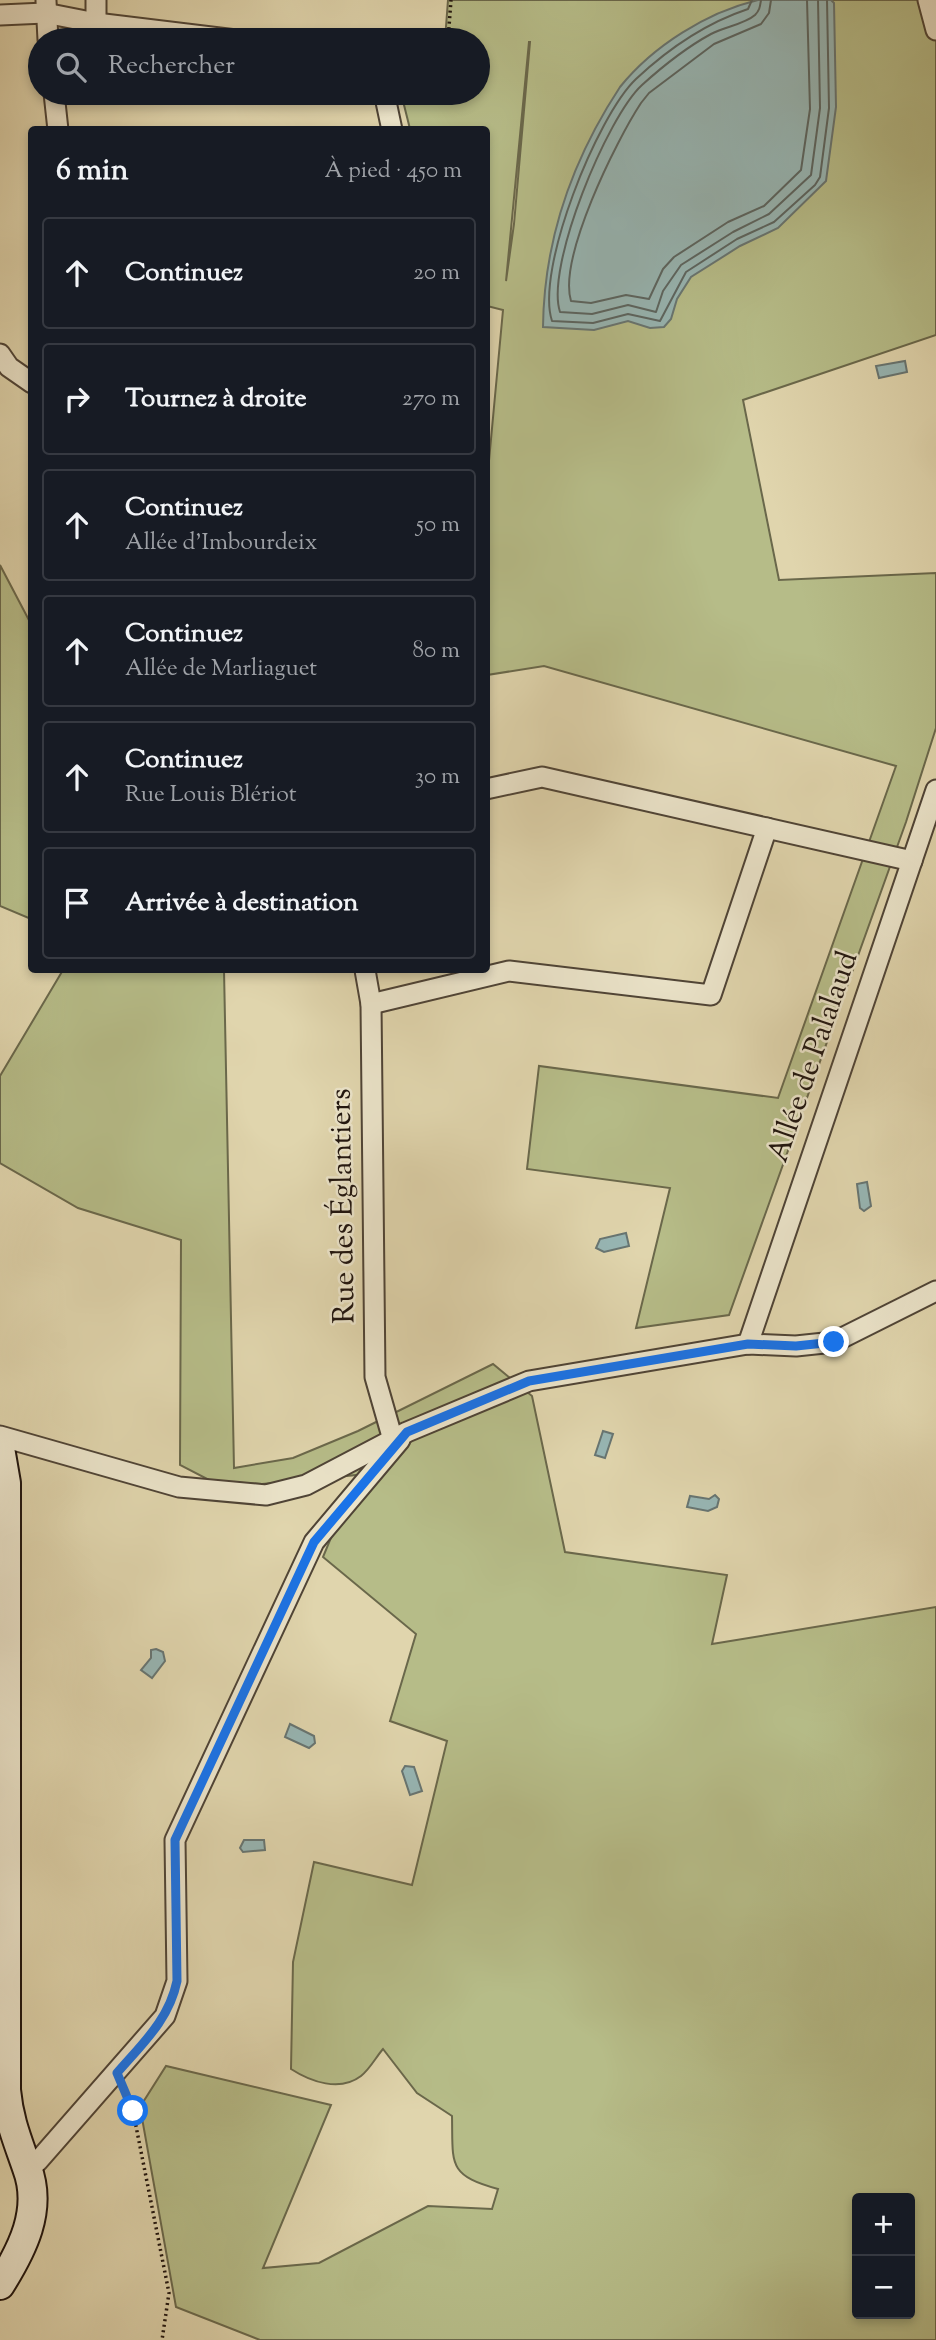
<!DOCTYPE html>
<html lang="fr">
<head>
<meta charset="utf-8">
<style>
	:root { --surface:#171b24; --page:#242831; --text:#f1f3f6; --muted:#9ea1a6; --line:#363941 }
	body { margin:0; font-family:"Sorts Mill Goudy",serif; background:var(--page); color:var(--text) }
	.controls { position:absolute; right:21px; bottom:21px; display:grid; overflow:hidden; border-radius:7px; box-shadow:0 4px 10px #0003 }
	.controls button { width:63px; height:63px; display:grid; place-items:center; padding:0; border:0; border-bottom:2px solid var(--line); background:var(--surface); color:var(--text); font:35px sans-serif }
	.stop { position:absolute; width:21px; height:21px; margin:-16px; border:5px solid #1a73e8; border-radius:50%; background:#fff }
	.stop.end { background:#1a73e8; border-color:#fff; box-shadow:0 2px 7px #0008 }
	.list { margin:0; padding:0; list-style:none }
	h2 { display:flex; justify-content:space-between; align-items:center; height:91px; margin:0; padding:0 28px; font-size:30px }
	h2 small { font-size:23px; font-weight:400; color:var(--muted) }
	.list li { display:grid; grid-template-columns:46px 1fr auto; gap:21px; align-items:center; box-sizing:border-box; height:112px; margin:0 14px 14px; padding:0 14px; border:2px solid var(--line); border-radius:7px }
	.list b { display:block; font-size:26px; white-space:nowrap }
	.list p { margin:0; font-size:23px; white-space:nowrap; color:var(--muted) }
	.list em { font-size:23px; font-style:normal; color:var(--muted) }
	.icon { flex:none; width:38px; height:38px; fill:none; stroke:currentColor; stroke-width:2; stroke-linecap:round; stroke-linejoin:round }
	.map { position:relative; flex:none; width:936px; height:2340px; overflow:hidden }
	.search { position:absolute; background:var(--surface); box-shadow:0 4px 10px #0003; left:28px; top:28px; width:462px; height:77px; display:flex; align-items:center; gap:18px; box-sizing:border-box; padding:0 24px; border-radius:38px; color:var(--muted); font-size:26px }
	.panel { position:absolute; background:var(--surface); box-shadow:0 4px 10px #0003; left:28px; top:126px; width:462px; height:847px; border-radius:7px }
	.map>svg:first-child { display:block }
</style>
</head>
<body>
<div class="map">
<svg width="936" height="2340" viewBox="0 0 936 2340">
	<rect width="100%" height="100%" fill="#e0d5ad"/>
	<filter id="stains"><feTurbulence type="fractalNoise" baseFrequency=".00286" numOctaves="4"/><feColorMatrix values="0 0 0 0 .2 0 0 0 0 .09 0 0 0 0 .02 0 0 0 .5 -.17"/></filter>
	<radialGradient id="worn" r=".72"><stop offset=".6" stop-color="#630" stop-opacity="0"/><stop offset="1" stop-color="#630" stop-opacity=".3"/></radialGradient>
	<g fill="#b6bc88" stroke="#6a684b" stroke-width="2" fill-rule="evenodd">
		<path d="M448 0H936V335L743 400 779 580 936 573V728L906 822 729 1315 636 1328 670 1188 527 1169 539 1066 778 1098 896 766 544 666 487 675 486 493 503 310 487 306 486 130 410 129 401 93H478V40H445ZM530 42 514 224 506 281 529 42Z"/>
		<polygon points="0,565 31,624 31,919 0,906"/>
		<path d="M63 970H224L234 1468 293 1458 358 1431 493 1364 532 1396 565 1552 727 1575 712 1644 936 1607V2340H260L176 2307 140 2107 166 2066 331 2105 263 2268 319 2263 428 2206 492 2209 498 2189C447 2175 453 2164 452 2116L417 2093 383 2049C376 2057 370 2069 361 2076 340 2092 311 2082 291 2069L293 1962 314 1862 412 1885 447 1741 390 1721 416 1634 323 1557 357 1475 262 1484 211 1481 180 1465 181 1240 78 1208 0 1163V1076ZM857 2198H910V2314H857Z"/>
	</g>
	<g fill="#97b6b4" stroke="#677572" stroke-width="2">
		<path d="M758 0H831L834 3 836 107 826 181 778 228 740 246 691 277 677 299 671 319 664 327 650 328 628 321 594 330 543 327C544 240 572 160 620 87 653 46 707 12 758 0Z"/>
		<polygon points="905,361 907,372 879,378 876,366"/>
		<polygon points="867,1182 871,1206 864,1211 860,1208 857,1184"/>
		<polygon points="626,1233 629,1246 604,1252 596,1248 600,1239"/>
		<polygon points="603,1431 613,1434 605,1458 595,1455"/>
		<polygon points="715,1495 719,1499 717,1507 708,1511 687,1507 690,1496 709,1499"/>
		<polygon points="156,1649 163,1652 165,1661 152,1678 141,1670 151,1658 151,1650"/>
		<polygon points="290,1724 314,1736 315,1743 309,1748 285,1737"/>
		<polygon points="405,1766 414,1767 422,1791 410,1795 402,1771"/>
		<polygon points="244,1840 264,1840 265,1850 243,1852 240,1848"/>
	</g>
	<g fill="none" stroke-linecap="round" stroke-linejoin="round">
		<g stroke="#5b6561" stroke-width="2">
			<path d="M752 0 748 9C706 23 668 49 636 79 597 116 535 270 552 321L593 323 628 314 660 321 686 272 737 239 774 222 815 185 820 177 829 108 827 0"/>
			<path d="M761 0C760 6 760 10 755 15 745 24 724 27 711 34 687 47 663 66 642 85 607 117 545 267 560 312L592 314 628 305 656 312 663 291 681 265 733 232 769 214 811 175 820 108 818 0"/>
			<path d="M771 0 769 13 761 24 714 44 649 93 641 103C616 141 558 258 571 301L591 303 626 295 649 299 663 269 674 257 728 222 764 206 801 170 810 109 807 0"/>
		</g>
		<g stroke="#4f4436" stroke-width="23">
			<g id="street">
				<polyline points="928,0 936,30"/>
				<polyline points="46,1 48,40"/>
				<polyline points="0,15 45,13 96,23 236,40"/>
				<polyline points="96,23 96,0"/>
				<polyline points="54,93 58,130"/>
				<polyline points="381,93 385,97 392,130"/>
				<polyline points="0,354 9,367 32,383"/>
				<polyline points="486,789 542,777 912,861"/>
				<polyline points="365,970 371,1004 375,1377 393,1440"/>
				<polyline points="371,1004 509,971 711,995 767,828"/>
				<polyline points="748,1344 936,790"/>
				<polyline points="0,1436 179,1487 266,1495 306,1485 407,1432 529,1381 748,1344 796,1346 834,1342 936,1291"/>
				<polyline points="28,2169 38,2161 165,2016 177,1981 175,1840 314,1542 400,1440"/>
			</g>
		</g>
		<g stroke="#1f140e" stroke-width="32">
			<path id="secondary" d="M0 1448 6 1483V2090C9 2121 17 2139 27 2168 43 2210 22 2250 0 2285"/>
		</g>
		<g stroke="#1f140e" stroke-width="3.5" stroke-dasharray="2 3.5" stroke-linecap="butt">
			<polyline points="448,40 451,0"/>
			<polyline points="125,2088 133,2111 169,2293 162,2340"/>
		</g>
		<use href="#street" stroke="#ebe4ca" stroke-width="19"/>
		<use href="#secondary" stroke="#ebe4ca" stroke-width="28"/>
	</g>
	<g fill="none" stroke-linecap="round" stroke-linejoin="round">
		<path stroke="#1a73e8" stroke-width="9" d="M133 2111 117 2073C142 2044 169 2020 177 1981L175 1840 314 1542 407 1432 529 1381 748 1344 796 1346 834 1342"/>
	</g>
	<g text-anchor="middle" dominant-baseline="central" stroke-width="5" stroke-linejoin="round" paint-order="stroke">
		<g font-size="30" fill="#1f140e" stroke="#ebe4ca">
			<text transform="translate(814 1057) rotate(-71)">Allée de Palalaud</text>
			<text transform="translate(344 1206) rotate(-91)">Rue des Églantiers</text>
		</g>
	</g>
	<rect width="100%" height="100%" filter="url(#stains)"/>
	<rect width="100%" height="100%" fill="url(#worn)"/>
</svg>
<div class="controls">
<button>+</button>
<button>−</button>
</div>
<div class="stop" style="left:133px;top:2111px"></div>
<div class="stop end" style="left:834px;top:1342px"></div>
<div class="search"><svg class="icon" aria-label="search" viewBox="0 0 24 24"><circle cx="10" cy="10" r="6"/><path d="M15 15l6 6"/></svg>Rechercher</div>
<section class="panel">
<h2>6 min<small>À pied · 450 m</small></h2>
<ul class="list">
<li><svg class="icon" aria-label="ahead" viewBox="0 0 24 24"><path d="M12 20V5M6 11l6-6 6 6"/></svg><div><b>Continuez</b></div><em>20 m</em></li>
<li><svg class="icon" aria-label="right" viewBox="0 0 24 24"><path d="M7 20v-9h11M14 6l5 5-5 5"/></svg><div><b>Tournez à droite</b></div><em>270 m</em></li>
<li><svg class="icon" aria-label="ahead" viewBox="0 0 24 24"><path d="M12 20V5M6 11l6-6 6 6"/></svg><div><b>Continuez</b><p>Allée d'Imbourdeix</p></div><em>50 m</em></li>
<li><svg class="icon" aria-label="ahead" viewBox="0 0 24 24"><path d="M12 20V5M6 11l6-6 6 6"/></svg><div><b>Continuez</b><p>Allée de Marliaguet</p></div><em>80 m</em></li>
<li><svg class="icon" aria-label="ahead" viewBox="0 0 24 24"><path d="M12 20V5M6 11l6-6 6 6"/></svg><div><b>Continuez</b><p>Rue Louis Blériot</p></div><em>30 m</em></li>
<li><svg class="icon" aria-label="arrive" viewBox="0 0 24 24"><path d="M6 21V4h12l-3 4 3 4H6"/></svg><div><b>Arrivée à destination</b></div></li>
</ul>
</section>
</div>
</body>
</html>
